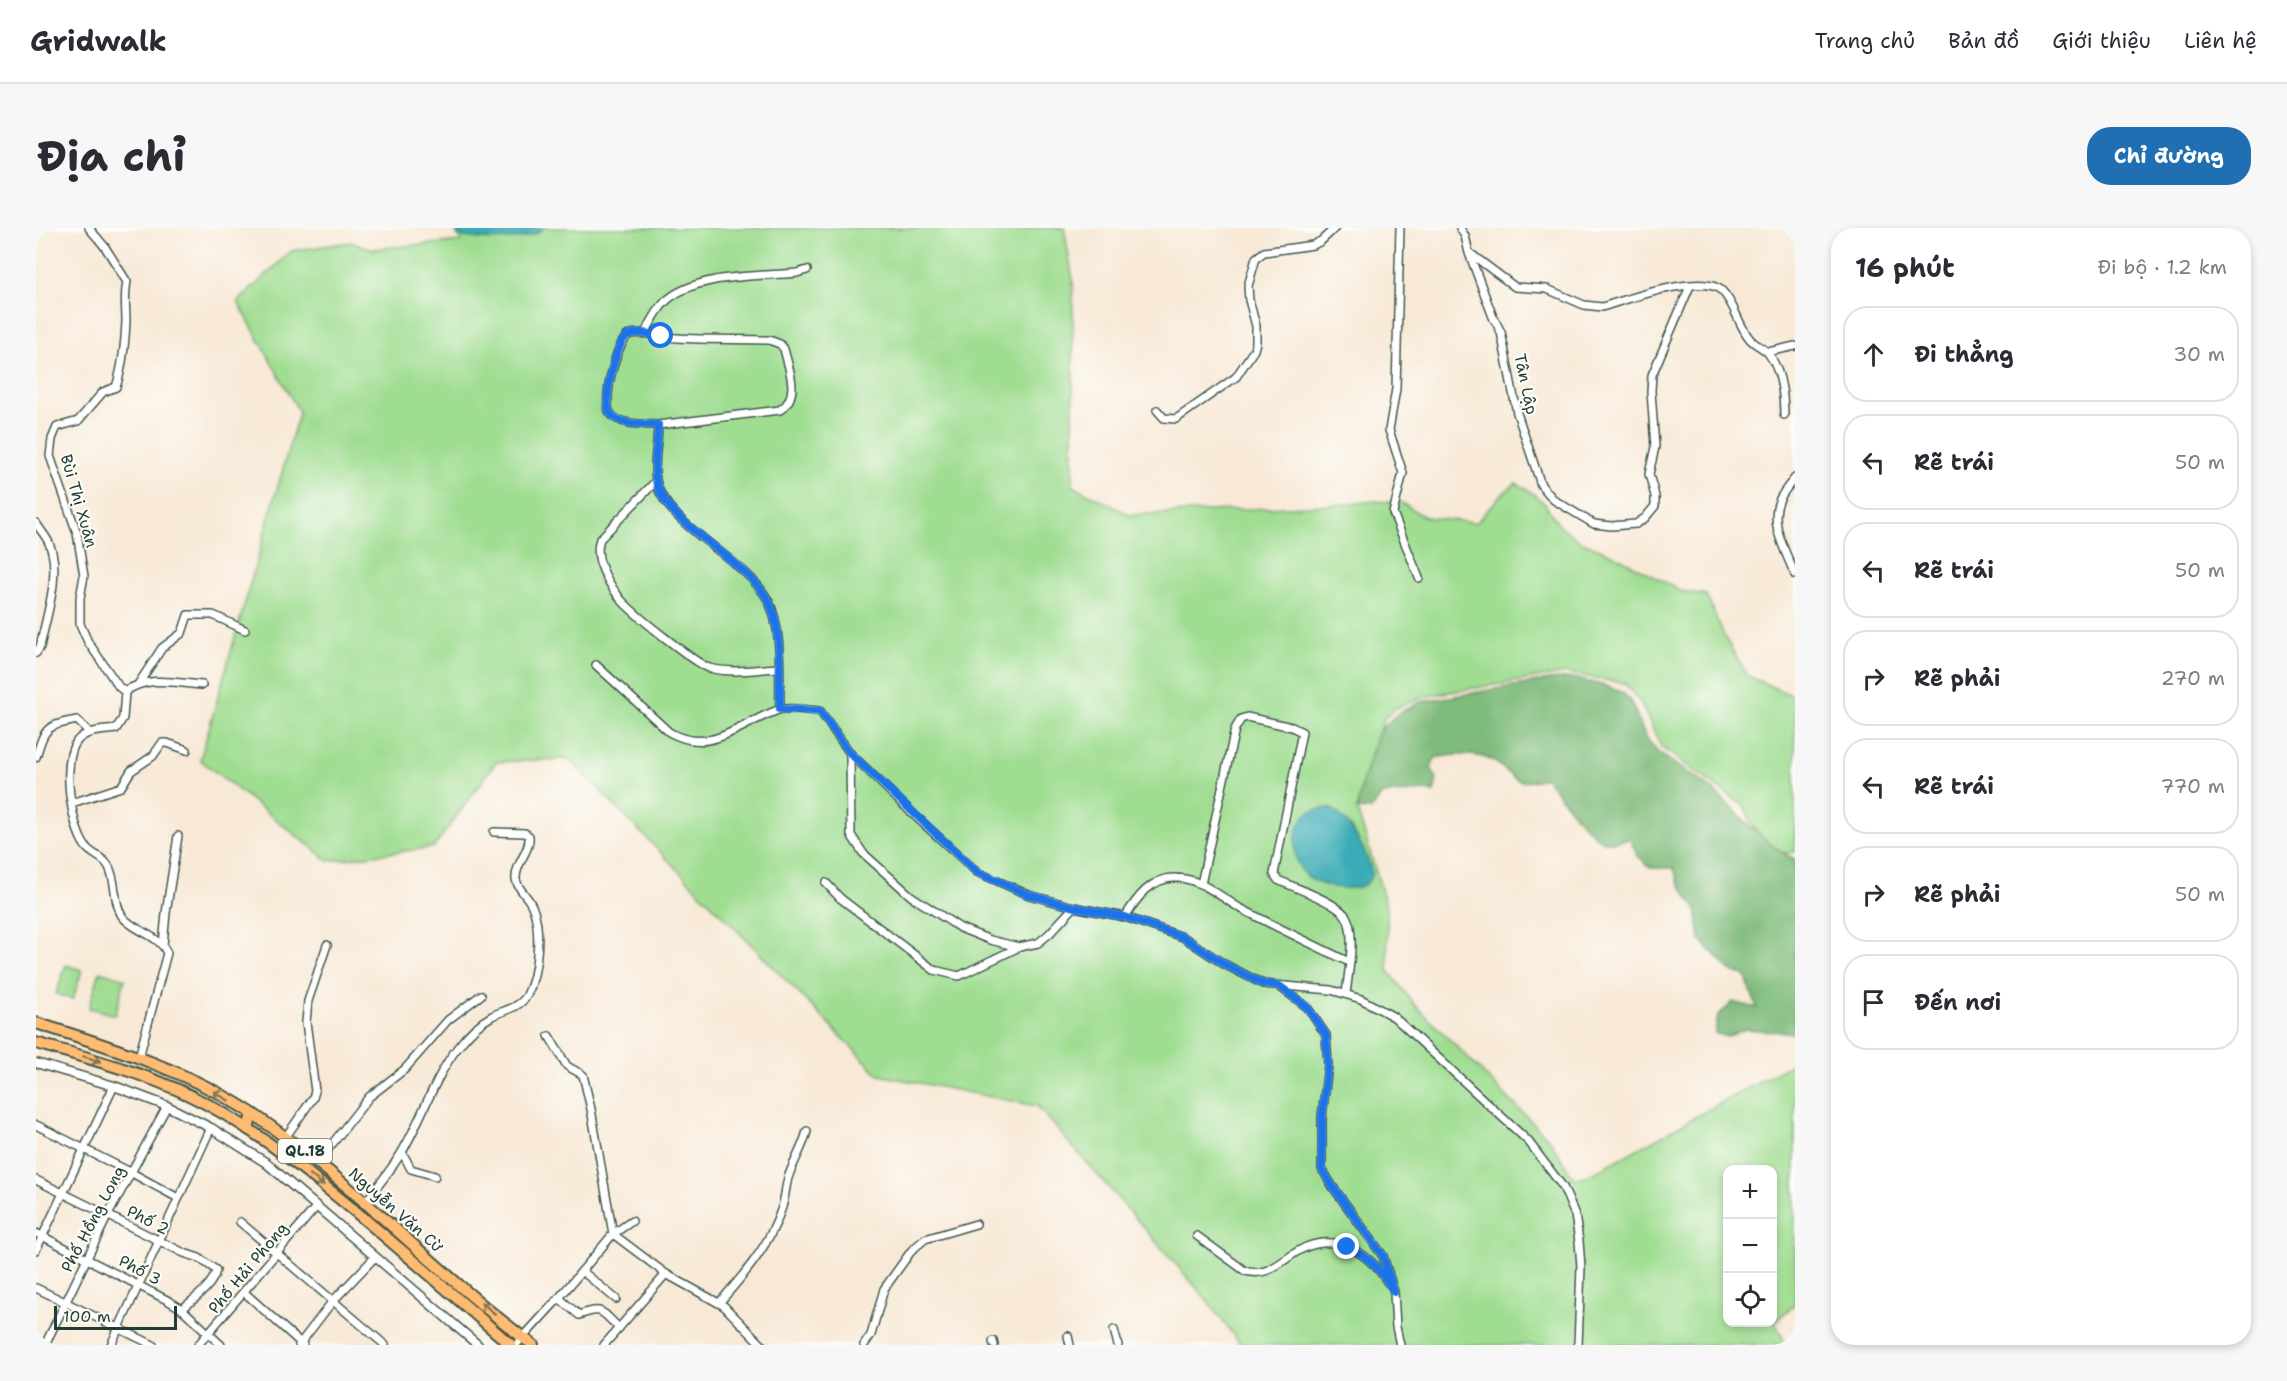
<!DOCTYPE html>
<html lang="vi">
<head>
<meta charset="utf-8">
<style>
	:root { --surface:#fff; --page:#f7f7f7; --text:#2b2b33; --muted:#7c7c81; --line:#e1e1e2; --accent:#1f6fb2 }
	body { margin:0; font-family:"Shantell Sans",sans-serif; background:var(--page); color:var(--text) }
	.controls { position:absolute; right:18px; bottom:18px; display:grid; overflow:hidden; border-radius:12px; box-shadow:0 3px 9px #0003 }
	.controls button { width:54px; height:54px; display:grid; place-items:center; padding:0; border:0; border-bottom:2px solid var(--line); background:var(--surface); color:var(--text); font:30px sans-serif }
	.scale { position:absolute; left:18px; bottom:15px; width:123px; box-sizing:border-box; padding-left:6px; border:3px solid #1f3d34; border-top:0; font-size:16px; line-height:21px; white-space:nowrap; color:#1f3d34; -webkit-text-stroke:4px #fdfcf7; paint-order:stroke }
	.stop { position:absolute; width:18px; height:18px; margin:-14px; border:4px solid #1a73e8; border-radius:50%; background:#fff }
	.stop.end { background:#1a73e8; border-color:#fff; box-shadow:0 2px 6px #0008 }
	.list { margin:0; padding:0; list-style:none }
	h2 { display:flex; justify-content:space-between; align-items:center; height:78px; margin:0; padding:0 24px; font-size:26px }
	h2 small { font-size:20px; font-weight:400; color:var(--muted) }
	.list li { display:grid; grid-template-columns:39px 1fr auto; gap:18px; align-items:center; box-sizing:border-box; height:96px; margin:0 12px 12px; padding:0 12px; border:2px solid var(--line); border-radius:24px }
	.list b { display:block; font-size:22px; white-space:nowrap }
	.list em { font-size:20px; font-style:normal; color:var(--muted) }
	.icon { flex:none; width:33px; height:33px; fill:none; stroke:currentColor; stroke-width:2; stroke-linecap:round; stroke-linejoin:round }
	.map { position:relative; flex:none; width:1759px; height:1117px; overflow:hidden; border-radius:24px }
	header { display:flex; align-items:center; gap:36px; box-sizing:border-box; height:84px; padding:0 30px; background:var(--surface); border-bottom:2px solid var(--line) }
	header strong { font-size:28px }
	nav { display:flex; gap:33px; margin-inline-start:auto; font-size:21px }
	.intro { display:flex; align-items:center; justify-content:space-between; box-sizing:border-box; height:144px; padding:0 36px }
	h1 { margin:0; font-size:42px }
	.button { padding:15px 27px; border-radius:24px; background:var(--accent); color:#fff; font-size:21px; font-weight:700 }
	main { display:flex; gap:36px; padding:0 36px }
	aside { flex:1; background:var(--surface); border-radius:24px; box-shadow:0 3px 9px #0003 }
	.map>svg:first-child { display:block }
</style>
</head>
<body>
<header>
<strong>Gridwalk</strong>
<nav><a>Trang chủ</a><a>Bản đồ</a><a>Giới thiệu</a><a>Liên hệ</a></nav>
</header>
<div class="intro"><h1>Địa chỉ</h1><a class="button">Chỉ đường</a></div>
<main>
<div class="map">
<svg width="1759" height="1117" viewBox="0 0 1759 1117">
	<rect width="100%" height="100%" fill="#fdfcf7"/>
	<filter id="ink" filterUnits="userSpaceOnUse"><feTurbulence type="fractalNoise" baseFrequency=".0167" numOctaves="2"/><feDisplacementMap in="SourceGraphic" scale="12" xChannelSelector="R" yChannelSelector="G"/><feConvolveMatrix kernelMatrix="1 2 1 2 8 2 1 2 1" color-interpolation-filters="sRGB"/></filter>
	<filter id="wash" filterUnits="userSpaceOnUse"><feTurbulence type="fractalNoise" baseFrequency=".008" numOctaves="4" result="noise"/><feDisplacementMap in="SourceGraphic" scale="24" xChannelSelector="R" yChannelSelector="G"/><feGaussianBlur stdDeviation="1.35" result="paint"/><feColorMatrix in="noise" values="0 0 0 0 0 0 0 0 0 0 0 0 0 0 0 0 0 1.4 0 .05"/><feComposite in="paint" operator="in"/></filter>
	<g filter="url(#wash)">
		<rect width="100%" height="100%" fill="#f8e9d7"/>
		<g fill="#9fdd91" stroke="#5f8d62" stroke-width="1.5" fill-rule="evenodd">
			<path d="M421 0H1028L1037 52V258L1094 287 1311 276 1339 273 1366 275 1389 289 1440 295 1464 268 1480 255 1495 264 1509 276 1522 296 1544 313 1576 326 1645 363 1670 367 1689 410 1712 448 1759 469V624L1743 625 1719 602 1708 578 1626 520 1604 474 1588 455 1531 445 1390 468 1358 481 1348 491 1326 554 1321 581 1351 680 1352 742 1378 776 1514 912 1538 951 1556 946 1759 834V1076L1739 1094 1750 1117H1205L1165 1065 1001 878 843 847 533 531 460 534 398 619 293 633 164 532 263 184 202 74 255 23 315 14 337 21 426 13ZM1692 942H1736V1094H1692Z"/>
			<polygon points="30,737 46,742 37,771 20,766"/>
			<polygon points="64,743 89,751 79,787 53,780"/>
		</g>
		<path fill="#7fbc7b" stroke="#4f7c58" stroke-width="1.5" d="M1537 450C1552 454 1571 456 1585 464 1601 473 1602 503 1616 518 1632 535 1654 544 1672 558 1701 581 1725 616 1759 631V805L1709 801 1691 809 1679 805 1682 788 1697 774 1721 780 1709 747 1696 744 1664 712 1660 681 1642 654 1638 640H1615L1601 627 1594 611C1584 613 1576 616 1566 612 1550 605 1521 563 1509 549 1472 564 1476 537 1447 529 1432 525 1414 527 1399 530L1395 540 1401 551 1398 564 1392 563 1346 566 1335 582 1321 581 1326 554 1343 503 1361 486 1384 474 1513 452Z"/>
		<g fill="#3babb7" stroke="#2d7476" stroke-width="1.5">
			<path d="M418 0H507C494 16 442 12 422 8Z"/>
			<path d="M1293 580C1308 583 1337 631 1335 647 1334 655 1326 659 1319 660 1301 661 1281 658 1268 645 1255 632 1257 603 1268 589 1274 582 1285 580 1293 580Z"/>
		</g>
	</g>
	<g filter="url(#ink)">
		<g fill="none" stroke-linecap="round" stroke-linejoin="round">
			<g stroke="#40574c" stroke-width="10">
				<g id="minor">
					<path d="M53 0 69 19 91 54C88 67 90 80 90 93 89 116 87 138 80 159L67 164 42 193 21 199 16 211 14 228 41 305 48 348 44 370V396L52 414 83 459 89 464 87 490 80 501C67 503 50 502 41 513 25 533 35 600 50 619 56 627 68 629 73 639 81 655 77 674 86 688 98 704 123 706 131 725L103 829"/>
					<polyline points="1364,0 1360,161 1353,202 1367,245 1357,285 1383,350"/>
					<polyline points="1424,0 1429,8 1433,25 1457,89 1465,104 1481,185 1505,257 1518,272 1558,296 1575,298 1600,296 1609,290 1619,278 1619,268 1613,246 1619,219 1615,163 1616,147 1654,58"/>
					<path d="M1435 26 1479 59 1511 61 1548 77 1566 79C1589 72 1668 44 1686 63 1699 76 1702 97 1714 111 1719 117 1728 120 1732 125 1745 142 1748 167 1748 187"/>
					<path d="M609 105C615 95 621 82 629 74 659 45 722 49 761 45L771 42"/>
					<polyline points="1732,124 1759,118"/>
					<polyline points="1121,182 1128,190 1140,191 1200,149 1218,122 1220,114 1220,98 1213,72 1212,58 1220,30 1228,24 1277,17 1285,13 1299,0"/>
					<path d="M622 197 744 182C765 168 753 142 748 121L744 116 733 112C703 111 672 112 641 110 626 109 610 103 595 106 581 109 566 172 574 185 583 198 609 196 622 197 622 214 617 235 620 252 627 296 709 330 732 372 747 400 743 450 744 481"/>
					<path d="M1759 250C1753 257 1746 265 1743 273 1733 296 1751 326 1759 347"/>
					<path d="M620 253 564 311C557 330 571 353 583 369 592 382 659 435 673 440 695 446 721 441 742 440"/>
					<path d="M0 295C4 302 10 308 13 315 26 344 10 389 4 419L0 425"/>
					<path d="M560 437 633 504C675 528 703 496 742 482 754 478 772 483 784 483L814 525 878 587 941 644 993 667 1038 679 1089 689 1147 709 1188 736 1227 756 1295 762 1325 771 1358 789 1492 913 1527 959 1539 987 1543 1013 1545 1039 1542 1117"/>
					<polyline points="103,455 126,420 146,405 152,387 177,387 209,402"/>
					<path d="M89 464C111 447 140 455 166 457"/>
					<polyline points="814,525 815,607 827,625 875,668 924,700 954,712 983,719 1002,715 1013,706 1038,679"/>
					<path d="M0 529C9 499 10 498 41 492L54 505"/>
					<polyline points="36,575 85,559 95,543 117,528 126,515 131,515 151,522"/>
					<polyline points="790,655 804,670 898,742 923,748 983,719"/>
					<path d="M1165 656 1199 501 1205 491 1211 489 1256 499 1266 504 1238 646 1242 652C1259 660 1298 673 1309 687 1321 702 1312 747 1310 766"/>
					<path d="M1089 689C1100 671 1116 648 1141 650 1165 651 1182 667 1202 679 1238 698 1276 716 1313 734"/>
					<polyline points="127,717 130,685 142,608"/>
					<polyline points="1244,759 1271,779 1290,807 1292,837 1286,889 1286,941 1297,959 1347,1028 1358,1064 1360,1099 1364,1117"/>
					<polyline points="513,808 531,838 547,847 555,881 577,1006 630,1046 688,1078 726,1117"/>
					<polyline points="0,897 96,945 142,970"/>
					<polyline points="249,910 277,870 279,863 270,794 272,773 291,717"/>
					<polyline points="366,924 375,941 399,948"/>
					<polyline points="282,934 333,869 369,841 412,792 445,767"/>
					<path d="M0 952 148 1025 163 1030 180 1042C178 1057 158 1071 146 1081"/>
					<path d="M328 976C341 959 355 942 366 924 386 890 398 850 422 819 431 807 443 795 456 788 468 782 484 780 491 767 502 746 506 700 496 678 492 668 481 661 480 651 479 635 495 623 493 608L489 605 458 604"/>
					<polyline points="204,994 349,1117"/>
					<polyline points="0,1005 133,1073 146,1081 185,1117"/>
					<path d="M1161 1008 1209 1043C1232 1050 1246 1032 1264 1022 1299 1003 1334 1025 1352 1055"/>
					<polyline points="0,1022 78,858"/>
					<polyline points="546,1043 580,1071"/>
					<polyline points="0,1060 117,1117"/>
					<polyline points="209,1065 267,1117"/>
					<path d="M523 1070 543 1087C567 1078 565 1083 583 1100"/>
					<path d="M683 1075C708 1047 733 1018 745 982 749 972 749 961 752 950 757 934 767 920 771 903"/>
					<polyline points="1078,1102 1082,1117"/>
					<polyline points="1032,1108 1034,1117"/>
					<polyline points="957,1113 958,1117"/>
					<polyline points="9,1117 72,987 131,878"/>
					<polyline points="75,1117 175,900"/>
					<polyline points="162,1117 280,979"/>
					<polyline points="263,1117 296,1074 339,1029"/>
					<polyline points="480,1117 523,1070 577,1006 596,993"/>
					<polyline points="568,1117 630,1046"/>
					<polyline points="828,1117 835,1107 848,1061 876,1022 889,1011 940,996"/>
				</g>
			</g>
			<g stroke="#40574c" stroke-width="11">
				<polyline id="tertiary" points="0,835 78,858 131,878 175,900 229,934 442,1117"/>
			</g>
			<g stroke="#40574c" stroke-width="14">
				<g id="primary">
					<path d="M0 795C75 819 151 842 217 886 317 954 400 1045 497 1117"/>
					<path d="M0 815C52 830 106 844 155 868 203 891 246 924 287 957 352 1009 413 1064 475 1117"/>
				</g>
			</g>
			<g stroke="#40574c" stroke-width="14">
				<polyline id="trunk" points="212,901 216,886"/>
			</g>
			<use href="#minor" stroke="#fff" stroke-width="7"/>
			<use href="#tertiary" stroke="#fff" stroke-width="8"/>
			<use href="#primary" stroke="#ffbb71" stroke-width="10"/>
			<use href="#trunk" stroke="#ffbb71" stroke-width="10"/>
		</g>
		<defs><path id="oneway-shaft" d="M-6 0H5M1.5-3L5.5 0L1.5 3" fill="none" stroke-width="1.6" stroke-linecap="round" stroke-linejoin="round" transform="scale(1.5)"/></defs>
		<g stroke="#84764f">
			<use href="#oneway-shaft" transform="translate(56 831) rotate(17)"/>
			<use href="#oneway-shaft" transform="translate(185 868) rotate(-150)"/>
			<use href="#oneway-shaft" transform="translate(281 952) rotate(39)"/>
			<use href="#oneway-shaft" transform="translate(452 1080) rotate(-140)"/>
		</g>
	</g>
	<g fill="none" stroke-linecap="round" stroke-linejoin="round" filter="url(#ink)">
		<path stroke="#1a73e8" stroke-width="8" d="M625 108C615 106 602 103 592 107 580 113 566 172 574 185 582 198 609 196 622 197 622 214 617 235 620 252 627 295 709 330 732 372 747 399 743 450 744 481L784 483 814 525 941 644 993 667 1038 679 1089 689 1147 709 1188 736 1227 756 1242 757 1271 779 1290 807 1292 837 1286 889V941L1297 959 1347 1028 1358 1064C1345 1043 1334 1028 1311 1019"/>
	</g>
	<g text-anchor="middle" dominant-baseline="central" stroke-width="4.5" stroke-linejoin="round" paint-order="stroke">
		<rect fill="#fdfcf7" stroke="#62766e" stroke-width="1.5" x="242" y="911" width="54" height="24" rx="4.5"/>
		<g font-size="15" font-weight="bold" fill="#1f3d34">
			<text x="269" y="923">QL.18</text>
		</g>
		<g font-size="16" fill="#1f3d34" stroke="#fdfcf7">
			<text transform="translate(1490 156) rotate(78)">Tân Lập</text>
			<text transform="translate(43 273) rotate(74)">Bùi Thị Xuân</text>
			<text transform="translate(360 982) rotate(41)">Nguyễn Văn Cừ</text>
			<text transform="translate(57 991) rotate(-62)">Phố Hồng Long</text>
			<text transform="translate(112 992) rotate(27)">Phố 2</text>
			<text transform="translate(212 1040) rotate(-50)">Phố Hải Phong</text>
			<text transform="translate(104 1042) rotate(28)">Phố 3</text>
		</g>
	</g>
</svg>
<div class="controls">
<button>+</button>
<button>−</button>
<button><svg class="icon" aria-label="locate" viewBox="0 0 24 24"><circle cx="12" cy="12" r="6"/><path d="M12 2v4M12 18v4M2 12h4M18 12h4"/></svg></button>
</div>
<div class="scale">100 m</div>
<div class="stop" style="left:625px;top:108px"></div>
<div class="stop end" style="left:1311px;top:1019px"></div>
</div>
<aside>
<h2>16 phút<small>Đi bộ · 1.2 km</small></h2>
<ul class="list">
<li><svg class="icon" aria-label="ahead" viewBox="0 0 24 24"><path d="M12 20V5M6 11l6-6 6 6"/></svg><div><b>Đi thẳng</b></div><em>30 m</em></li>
<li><svg class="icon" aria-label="left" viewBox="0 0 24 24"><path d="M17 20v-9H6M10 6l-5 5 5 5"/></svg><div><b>Rẽ trái</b></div><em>50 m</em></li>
<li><svg class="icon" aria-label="left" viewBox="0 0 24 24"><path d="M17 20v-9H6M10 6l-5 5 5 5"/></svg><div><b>Rẽ trái</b></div><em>50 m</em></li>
<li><svg class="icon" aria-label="right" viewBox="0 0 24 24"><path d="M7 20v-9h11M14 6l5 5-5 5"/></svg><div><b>Rẽ phải</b></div><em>270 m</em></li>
<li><svg class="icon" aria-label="left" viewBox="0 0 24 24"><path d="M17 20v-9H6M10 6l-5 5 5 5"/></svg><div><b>Rẽ trái</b></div><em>770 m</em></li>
<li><svg class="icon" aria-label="right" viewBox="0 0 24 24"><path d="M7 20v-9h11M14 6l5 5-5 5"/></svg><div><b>Rẽ phải</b></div><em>50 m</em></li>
<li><svg class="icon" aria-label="arrive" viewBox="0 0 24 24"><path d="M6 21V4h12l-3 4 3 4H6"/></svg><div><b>Đến nơi</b></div></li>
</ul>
</aside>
</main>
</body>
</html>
